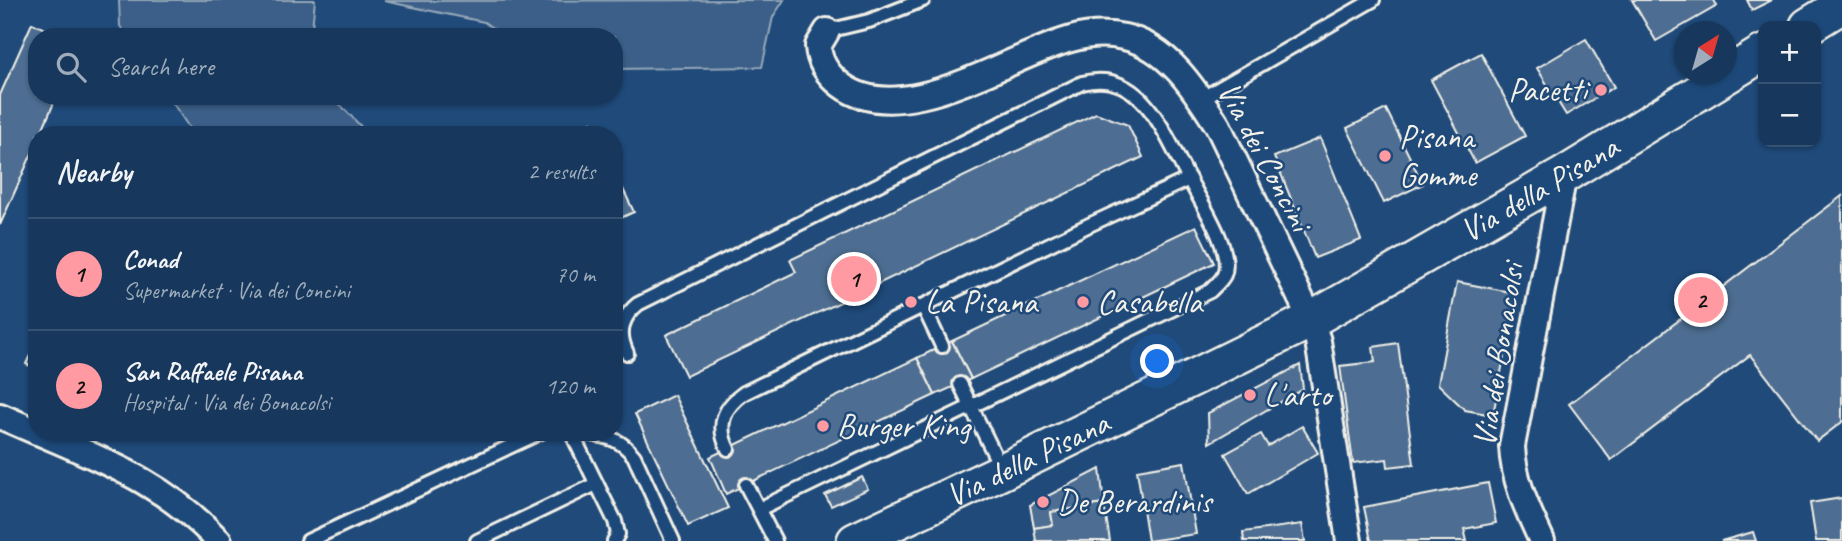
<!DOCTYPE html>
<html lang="en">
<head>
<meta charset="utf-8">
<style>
	:root { --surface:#17385c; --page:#203f62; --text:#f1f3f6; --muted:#9eacbb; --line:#365272; --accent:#ff9aa2 }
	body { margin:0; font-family:Caveat,sans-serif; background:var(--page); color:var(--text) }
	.controls { position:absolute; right:21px; top:21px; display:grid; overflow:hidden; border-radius:14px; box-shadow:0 2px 5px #0004 }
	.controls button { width:63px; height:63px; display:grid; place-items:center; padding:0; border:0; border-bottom:2px solid var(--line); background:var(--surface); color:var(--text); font:35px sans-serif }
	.compass { position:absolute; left:1674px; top:21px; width:63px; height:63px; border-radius:50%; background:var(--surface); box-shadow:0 2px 5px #0004; rotate:37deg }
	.you { position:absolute; left:1158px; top:362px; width:24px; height:24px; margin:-18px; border:5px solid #fff; border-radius:50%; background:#1a73e8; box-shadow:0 0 0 10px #1a73e833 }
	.badge { display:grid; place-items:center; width:46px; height:46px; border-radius:50%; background:var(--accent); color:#111; font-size:23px; font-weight:700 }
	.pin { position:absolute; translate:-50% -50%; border:4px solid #fff; box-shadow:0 2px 7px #0006 }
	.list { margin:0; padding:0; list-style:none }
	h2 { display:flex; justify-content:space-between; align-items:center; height:91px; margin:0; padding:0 28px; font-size:30px }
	h2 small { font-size:23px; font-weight:400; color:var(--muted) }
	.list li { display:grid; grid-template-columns:46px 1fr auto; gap:21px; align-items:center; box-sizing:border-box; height:112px; padding:0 28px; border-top:2px solid var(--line) }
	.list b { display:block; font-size:26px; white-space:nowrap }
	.list p { margin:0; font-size:23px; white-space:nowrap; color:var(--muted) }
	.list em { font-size:23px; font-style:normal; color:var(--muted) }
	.icon { flex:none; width:38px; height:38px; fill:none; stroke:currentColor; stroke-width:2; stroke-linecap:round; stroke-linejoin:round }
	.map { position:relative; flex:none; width:1842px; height:541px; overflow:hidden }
	.search { position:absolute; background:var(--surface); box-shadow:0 2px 5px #0004; left:28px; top:28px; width:595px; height:77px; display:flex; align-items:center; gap:18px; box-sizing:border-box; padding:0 24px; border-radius:28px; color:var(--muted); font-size:26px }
	.panel { position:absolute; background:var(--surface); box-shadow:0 2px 5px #0004; left:28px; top:126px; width:595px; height:315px; border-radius:28px }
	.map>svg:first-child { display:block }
</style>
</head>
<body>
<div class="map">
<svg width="1842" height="541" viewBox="0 0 1842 541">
	<rect width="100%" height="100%" fill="#1f4a7a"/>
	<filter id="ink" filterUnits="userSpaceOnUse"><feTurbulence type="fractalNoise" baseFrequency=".0143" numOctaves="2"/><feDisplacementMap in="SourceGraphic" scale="14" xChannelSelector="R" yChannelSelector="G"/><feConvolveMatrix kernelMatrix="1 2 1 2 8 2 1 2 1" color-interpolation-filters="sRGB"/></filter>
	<g filter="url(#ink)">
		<g fill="#3a5f88" stroke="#97a8b8" stroke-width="2">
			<polygon points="119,0 315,0 311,37 128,37 120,26"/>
			<polygon points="784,0 773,17 762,67 614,69 614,37 505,37 484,22 384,1"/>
			<polygon points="168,96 332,96 369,135 189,135 190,129"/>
		</g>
		<g fill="#4d6e92" stroke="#f4f1e8" stroke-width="2">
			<polygon points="1632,0 1714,0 1717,6 1656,41"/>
			<polygon points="1747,0 1772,0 1752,10"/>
			<polygon points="32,23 63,37 37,37 37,96 57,96 40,135 37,135 37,142 0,225 0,95"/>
			<polygon points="1586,39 1614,87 1566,115 1537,68"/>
			<polygon points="1481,53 1525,136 1475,163 1431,80"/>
			<polygon points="1386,109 1423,184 1384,203 1347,128"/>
			<polygon points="1096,113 1128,125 1143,157 686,376 666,335 796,272 790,260"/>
			<polygon points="591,122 597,135 563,135"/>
			<polygon points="1320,138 1361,240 1315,258 1274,157"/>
			<polygon points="614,170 634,212 614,221"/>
			<polygon points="1842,196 1842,422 1817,441 1750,355 1611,460 1569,404"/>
			<polygon points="1196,226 1214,263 971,379 952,341"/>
			<polygon points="1457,282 1516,293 1493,415 1465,410 1438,384"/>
			<polygon points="37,340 37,369 26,364"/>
			<polygon points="952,341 971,379 935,395 917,358"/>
			<polygon points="1398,343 1414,464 1388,467 1387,459 1353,463 1340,366 1375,362 1373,347"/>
			<polygon points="917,358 935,395 726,494 710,457"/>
			<polygon points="1300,365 1303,389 1209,443 1208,413"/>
			<polygon points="674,395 728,508 688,526 635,414"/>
			<polygon points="1302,426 1318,453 1248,494 1225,454 1261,434 1268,446"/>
			<polygon points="1184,462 1196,534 1148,541 1137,470"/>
			<polygon points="1100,469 1104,504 1051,512 1053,525 1034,528 1030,505"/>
			<polygon points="862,477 868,489 831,506 825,495"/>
			<polygon points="1488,483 1496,523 1464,529 1467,541 1371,541 1364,507"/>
			<polygon points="1842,498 1842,541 1816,541 1810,503"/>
			<polygon points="1104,504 1110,541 1036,541 1034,528 1053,525 1051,512"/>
			<polygon points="1302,524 1305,541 1244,541 1243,532"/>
			<polygon points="1753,532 1756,541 1721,541"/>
		</g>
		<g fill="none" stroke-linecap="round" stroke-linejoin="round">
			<g stroke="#f4f1e8" stroke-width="18">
				<g id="lane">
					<polyline points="827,31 869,21 923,0"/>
					<polyline points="1201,99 1373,0"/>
					<polyline points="923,306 942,346"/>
					<path d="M627 353C617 332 622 317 638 304L1082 83C1143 67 1165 136 1189 179"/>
					<polyline points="960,384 1001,468"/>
					<polyline points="571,432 615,521 618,534 614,541"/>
					<path d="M581 432C605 437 618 436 634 456L673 541"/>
					<path d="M728 449C716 425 724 407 744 393L1089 225 1189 179C1200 201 1234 251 1224 275 1221 281 1215 286 1210 291L759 509"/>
					<polyline points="746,485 775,541"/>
					<polyline points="308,541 541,432"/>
					<polyline points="477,541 596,484"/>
				</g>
			</g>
			<g stroke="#f4f1e8" stroke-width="30">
				<g id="street">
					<path d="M827 31 818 46C819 63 828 75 841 85 902 131 1008 56 1071 39 1089 34 1106 33 1124 37 1168 46 1196 91 1218 126L1311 320 1318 341 1349 541"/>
					<polyline points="0,416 37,432"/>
					<path d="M38 432C109 463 164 483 219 541"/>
					<path d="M1542 541C1528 511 1513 479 1512 446L1564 175"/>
				</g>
			</g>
			<g stroke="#f4f1e8" stroke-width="40">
				<g id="secondary">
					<polyline points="1808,26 1842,5"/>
					<path id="s1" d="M855 541 1003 471 1311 320 1564 175 1763 53"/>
				</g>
			</g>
			<use href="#lane" stroke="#1f4a7a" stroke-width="12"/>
			<use href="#street" stroke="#1f4a7a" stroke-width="24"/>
			<use href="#secondary" stroke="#1f4a7a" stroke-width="35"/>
		</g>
	</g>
	<g fill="#ff9aa2" stroke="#1f4a7a" stroke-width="2.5">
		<circle cx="1601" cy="90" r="7"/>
		<circle cx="1385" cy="156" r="7"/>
		<circle cx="911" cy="302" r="7"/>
		<circle cx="1083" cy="302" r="7"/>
		<circle cx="1250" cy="395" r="7"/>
		<circle cx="823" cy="426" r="7"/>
		<circle cx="1043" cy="502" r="7"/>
	</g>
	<g text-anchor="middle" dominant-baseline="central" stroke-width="5" stroke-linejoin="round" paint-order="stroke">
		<g font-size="33" fill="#f4f1e8" stroke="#1f4a7a" text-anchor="start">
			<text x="1587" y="90" text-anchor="end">Pacetti</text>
			<text x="1399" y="137">Pisana<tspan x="1399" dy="38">Gomme</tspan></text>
			<text x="925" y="302">La Pisana</text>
			<text x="1097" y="302">Casabella</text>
			<text x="1264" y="395">L'arto</text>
			<text x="837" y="426">Burger King</text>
			<text x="1057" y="502">De Berardinis</text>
		</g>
		<g font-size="33" fill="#f4f1e8" stroke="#1f4a7a">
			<text transform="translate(1265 156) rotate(62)">Via dei Concini</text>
			<text stroke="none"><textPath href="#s1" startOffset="770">Via della Pisana</textPath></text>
			<text transform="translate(1498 355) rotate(-81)">Via dei Bonacolsi</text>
			<text stroke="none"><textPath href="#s1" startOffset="191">Via della Pisana</textPath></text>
		</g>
	</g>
</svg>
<div class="controls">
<button>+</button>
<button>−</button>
</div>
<svg class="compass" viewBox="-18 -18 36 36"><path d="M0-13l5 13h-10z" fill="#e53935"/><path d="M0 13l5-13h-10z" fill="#9eacbb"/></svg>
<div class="you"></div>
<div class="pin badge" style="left:854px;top:279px">1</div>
<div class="pin badge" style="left:1701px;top:300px">2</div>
<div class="search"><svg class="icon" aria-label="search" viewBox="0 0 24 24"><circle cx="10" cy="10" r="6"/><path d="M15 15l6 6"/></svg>Search here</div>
<section class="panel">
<h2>Nearby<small>2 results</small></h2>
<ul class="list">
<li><span class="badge">1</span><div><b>Conad</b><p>Supermarket · Via dei Concini</p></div><em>70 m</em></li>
<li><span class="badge">2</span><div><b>San Raffaele Pisana</b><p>Hospital · Via dei Bonacolsi</p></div><em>120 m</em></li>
</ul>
</section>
</div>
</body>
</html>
